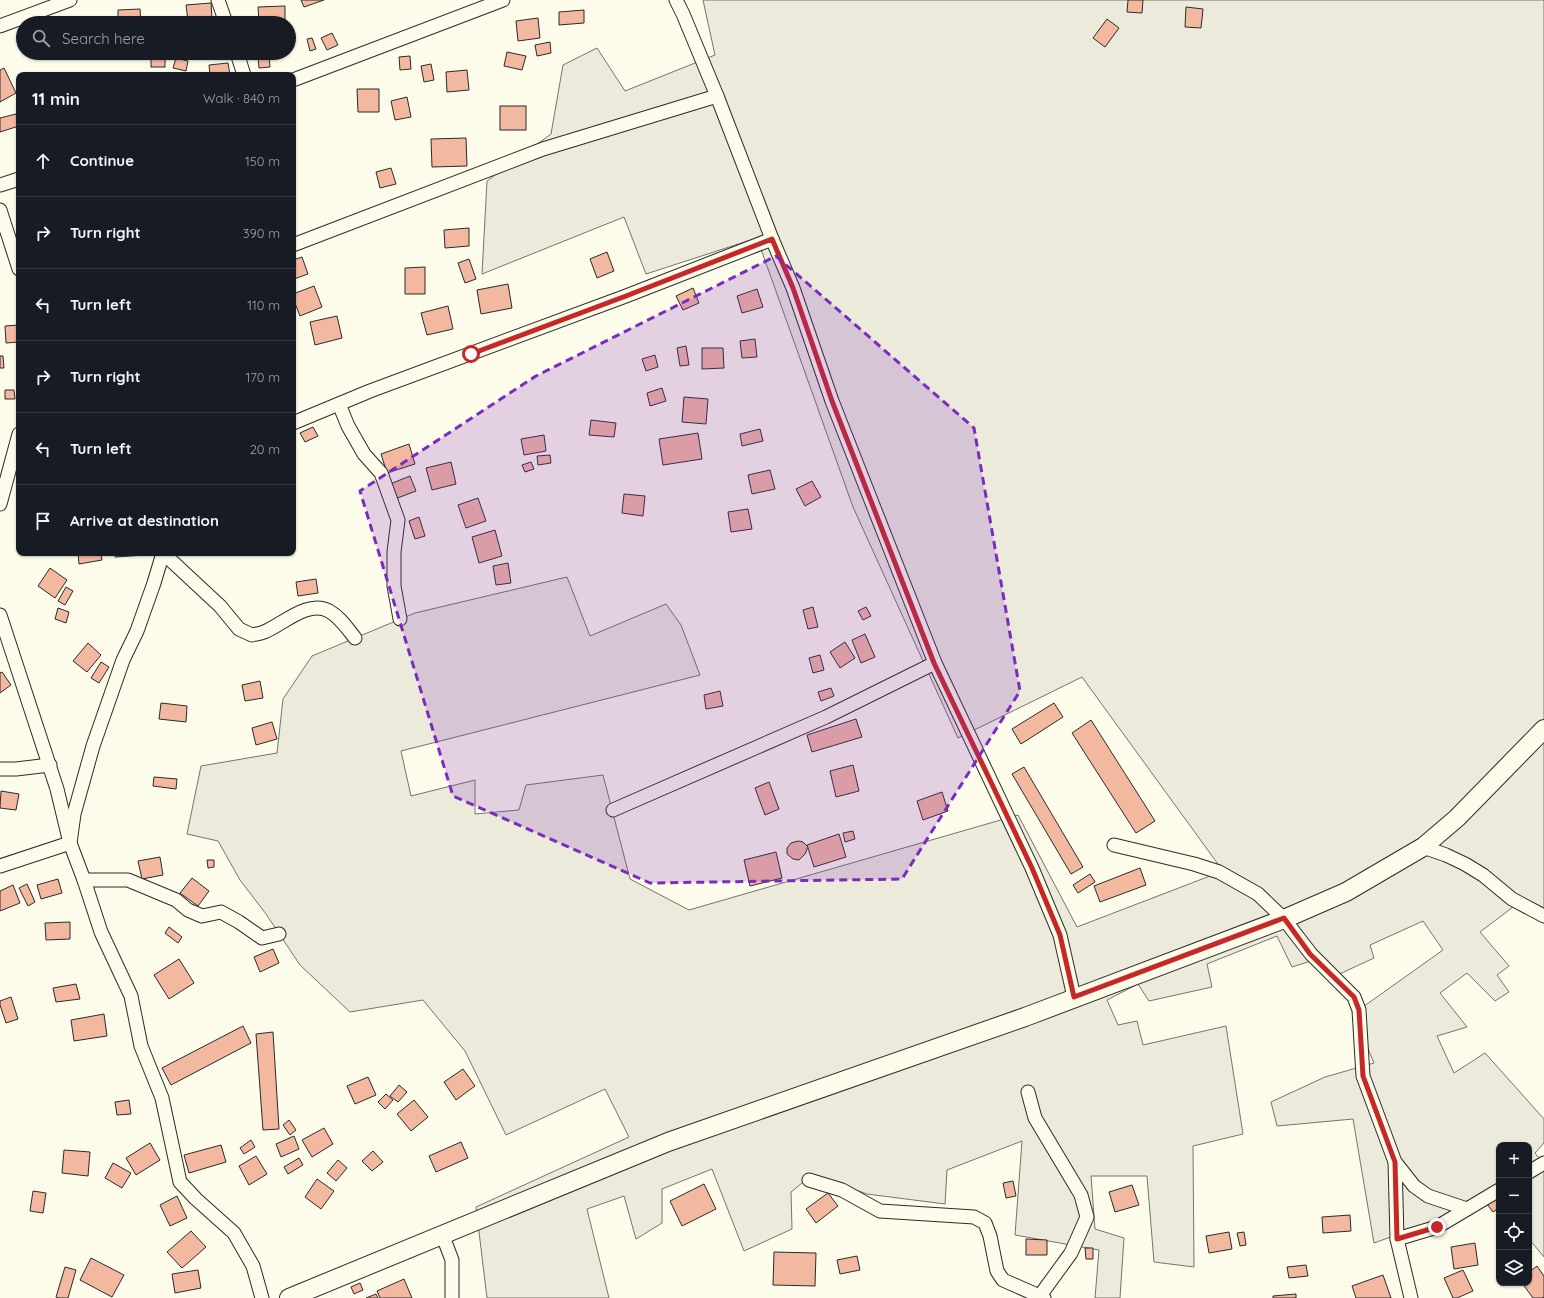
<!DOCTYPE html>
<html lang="en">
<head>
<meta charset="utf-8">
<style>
	:root { --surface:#171b24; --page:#242831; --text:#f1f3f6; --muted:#9ea1a6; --line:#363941 }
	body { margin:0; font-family:Quicksand,sans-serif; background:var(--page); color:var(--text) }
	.controls { position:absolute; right:12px; bottom:12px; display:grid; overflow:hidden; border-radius:8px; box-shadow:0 1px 3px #0004 }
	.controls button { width:36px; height:36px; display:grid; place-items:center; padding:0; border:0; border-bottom:1px solid var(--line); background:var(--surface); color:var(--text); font:20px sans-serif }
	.stop { position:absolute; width:12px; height:12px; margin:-9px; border:3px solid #c62828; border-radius:50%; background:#fff }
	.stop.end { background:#c62828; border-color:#fff; box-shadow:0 1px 4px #0008 }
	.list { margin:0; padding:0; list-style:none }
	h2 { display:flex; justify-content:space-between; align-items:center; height:52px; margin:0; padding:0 16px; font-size:17px }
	h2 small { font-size:13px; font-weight:400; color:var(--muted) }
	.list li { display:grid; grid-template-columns:26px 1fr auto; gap:12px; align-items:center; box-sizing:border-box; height:72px; padding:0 16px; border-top:1px solid var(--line) }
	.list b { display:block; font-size:15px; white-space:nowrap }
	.list em { font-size:13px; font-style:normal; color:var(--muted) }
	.icon { flex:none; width:22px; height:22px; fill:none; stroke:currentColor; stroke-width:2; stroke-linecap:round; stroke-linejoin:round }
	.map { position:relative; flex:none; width:1544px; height:1298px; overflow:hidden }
	.search { position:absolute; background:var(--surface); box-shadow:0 1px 3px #0004; left:16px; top:16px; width:280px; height:44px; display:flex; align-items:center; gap:10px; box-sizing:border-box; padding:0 14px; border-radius:22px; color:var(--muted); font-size:15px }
	.panel { position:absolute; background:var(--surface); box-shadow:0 1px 3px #0004; left:16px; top:72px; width:280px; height:484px; border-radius:8px }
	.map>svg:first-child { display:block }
</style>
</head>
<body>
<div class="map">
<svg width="1544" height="1298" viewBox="0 0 1544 1298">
	<rect width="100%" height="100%" fill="#fdfbea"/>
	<polygon fill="#ecebdb" stroke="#74746e" points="703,0 1544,0 1544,920 1521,901 1480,932 1509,966 1497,975 1509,992 1495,1001 1467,973 1440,993 1467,1027 1437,1036 1454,1073 1485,1053 1544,1119 1544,1143 1535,1153 1544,1165 1544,1257 1529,1239 1529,1145 1499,1145 1499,1198 1374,1243 1353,1119 1277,1126 1271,1102 1325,1077 1374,1063 1353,1014 1443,950 1423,921 1370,945 1374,958 1331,978 1323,957 1292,967 1277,936 1207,964 1212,987 1149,1001 1138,984 1107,1000 1118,1025 1137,1021 1143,1045 1226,1026 1243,1134 1193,1146 1194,1267 1154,1262 1147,1176 1091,1176 1095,1229 1124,1238 1120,1298 1095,1298 1099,1250 1015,1235 1022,1141 947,1170 945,1204 867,1194 813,1174 791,1192 792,1229 744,1251 712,1169 662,1189 662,1223 636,1239 624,1196 587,1209 609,1298 487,1298 476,1207 629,1137 605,1089 506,1135 465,1051 423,1000 350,1012 300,965 266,914 240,880 218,841 187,834 201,766 277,753 283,699 312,656 415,613 567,577 590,636 666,604 681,625 700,675 401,751 411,796 475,780 475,814 519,810 526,785 603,775 630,879 689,910 1018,815 1077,927 1223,871 1082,677 958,738 853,507 757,238 646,274 624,217 482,274 487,181 551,134 563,65 597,48 625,91 715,55"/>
	<g fill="#f2b8a0" stroke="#2b2b2b">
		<polygon points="301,0 324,0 304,7"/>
		<polygon points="1128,0 1143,0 1142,13 1127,12"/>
		<polygon points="211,3 212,19 188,21 186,5"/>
		<polygon points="285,6 285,23 259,23 258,7"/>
		<polygon points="1186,7 1203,9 1201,28 1185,27"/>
		<polygon points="140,9 141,23 118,23 118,10"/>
		<polygon points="584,10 584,23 559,25 559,12"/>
		<polygon points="538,18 540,38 518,41 516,21"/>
		<polygon points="1107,19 1119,28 1105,47 1093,38"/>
		<polygon points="332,33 338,45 327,50 321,38"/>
		<polygon points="312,38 316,49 310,51 307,39"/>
		<polygon points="550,42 551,53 537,56 535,45"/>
		<polygon points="507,52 526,56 522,70 504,66"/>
		<rect x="151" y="53" width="14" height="14"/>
		<polygon points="269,56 270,67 259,68 258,57"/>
		<polygon points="410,56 411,69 400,70 399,57"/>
		<polygon points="176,58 188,61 186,71 173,68"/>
		<polygon points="228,63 230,75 210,75 209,65"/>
		<polygon points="431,64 434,80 424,82 421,66"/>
		<polygon points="4,68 16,93 0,102 0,70"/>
		<polygon points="467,70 469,90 447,92 446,72"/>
		<polygon points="357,89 379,89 379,112 358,112"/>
		<polygon points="407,97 411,117 395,120 391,101"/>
		<rect x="500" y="106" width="26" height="24"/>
		<polygon points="16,114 19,126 0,132 0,118"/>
		<polygon points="466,138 467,166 432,167 431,139"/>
		<polygon points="391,168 396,184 380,188 376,172"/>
		<polygon points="469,228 469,246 445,248 444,230"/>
		<polygon points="607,252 614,271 597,278 590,259"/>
		<polygon points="302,257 308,274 294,279 293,260"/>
		<polygon points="469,259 476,279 465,283 458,263"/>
		<polygon points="425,267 425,294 405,294 405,268"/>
		<polygon points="508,284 512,308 481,314 477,290"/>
		<polygon points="314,286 322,307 300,316 293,298 293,294"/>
		<polygon points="693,288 699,303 683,310 676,296"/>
		<polygon points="757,289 763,307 742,313 737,296"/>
		<polygon points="448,306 453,329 427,335 421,313"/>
		<polygon points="337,316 342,338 315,345 310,322"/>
		<polygon points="19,325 19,342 6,343 5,326"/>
		<polygon points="755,339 757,357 742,358 740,341"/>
		<polygon points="686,346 689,365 680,366 677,348"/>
		<polygon points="702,348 723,348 724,368 702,369"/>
		<polygon points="655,355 658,367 646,371 642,359"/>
		<polygon points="0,356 3,356 4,368 0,368"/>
		<polygon points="662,388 666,401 650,406 647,393"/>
		<polygon points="5,390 14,390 15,399 5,399"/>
		<polygon points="684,397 708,399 706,424 682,422"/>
		<polygon points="591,420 616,423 614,437 589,435"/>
		<polygon points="313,427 318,436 305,442 300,433"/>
		<polygon points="760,429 763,441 742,446 740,434"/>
		<polygon points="698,433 702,459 663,465 659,439"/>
		<polygon points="544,435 546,451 524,455 521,439"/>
		<polygon points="409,444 415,464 387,473 381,454"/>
		<polygon points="550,455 551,463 538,465 537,456"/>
		<polygon points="451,462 456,484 432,490 426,468"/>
		<polygon points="531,462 534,469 525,472 522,465"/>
		<polygon points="770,470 775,489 752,494 748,475"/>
		<polygon points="410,476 416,491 395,499 390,484"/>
		<polygon points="812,481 821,497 805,506 796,489"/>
		<polygon points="624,494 645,496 643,516 622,513"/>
		<polygon points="478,498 486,521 466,528 458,505"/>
		<polygon points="748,509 752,529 731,532 728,512"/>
		<polygon points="419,517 425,536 415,539 409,521"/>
		<polygon points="495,530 502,556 479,563 472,537"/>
		<polygon points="78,553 101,553 102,560 79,564"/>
		<polygon points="115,553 145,553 145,555 115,557"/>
		<polygon points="508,563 511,583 496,585 493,566"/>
		<polygon points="50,568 67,580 55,598 38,586"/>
		<polygon points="316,579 318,593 298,596 296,582"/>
		<polygon points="66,587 73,591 65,605 58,601"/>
		<polygon points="813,607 818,627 808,629 803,610"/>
		<polygon points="866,607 871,616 863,620 858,611"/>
		<polygon points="58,608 69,612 66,623 55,619"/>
		<polygon points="865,634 875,657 861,663 852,640"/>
		<polygon points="845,642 855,658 840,668 830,652"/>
		<polygon points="88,643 101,655 87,672 73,661"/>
		<polygon points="820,655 824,670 813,673 809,658"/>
		<polygon points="101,662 109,667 99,683 91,678"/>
		<polygon points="2,672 11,685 0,693 0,673"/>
		<polygon points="260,681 263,698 245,701 242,685"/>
		<polygon points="831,688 834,696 821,701 818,692"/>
		<polygon points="720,691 723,706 706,709 704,695"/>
		<polygon points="161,703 187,706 186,722 159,719"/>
		<polygon points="1054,703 1063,717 1021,744 1012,729"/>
		<polygon points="856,719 862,737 812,752 807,735"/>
		<polygon points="1091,720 1155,821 1136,833 1072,733"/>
		<polygon points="272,722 277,739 256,745 252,728"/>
		<polygon points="853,765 859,791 836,797 830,771"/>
		<polygon points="1024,767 1083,867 1071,874 1012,774"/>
		<polygon points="154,777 177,779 176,789 153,786"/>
		<polygon points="769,782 779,809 765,815 755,788"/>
		<polygon points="1,791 19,794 16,810 0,808"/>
		<polygon points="942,792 948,811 923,820 917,801"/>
		<polygon points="853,831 855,839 845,842 843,833"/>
		<polygon points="839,834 846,857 814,867 807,845"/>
		<polygon points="798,841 803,842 808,847 805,854 799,860 793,859 787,854 787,848 791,843"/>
		<polygon points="776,852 782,878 750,886 744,860"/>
		<polygon points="160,857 163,875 142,879 138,861"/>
		<polygon points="207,860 214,860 214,867 208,868"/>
		<polygon points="1140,868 1146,885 1100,902 1094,886"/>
		<polygon points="1090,874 1095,882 1078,893 1073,885"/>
		<polygon points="192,878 209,891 198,906 180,893"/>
		<polygon points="58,879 62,893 41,899 37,885"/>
		<polygon points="27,884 35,902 28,906 19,888"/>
		<polygon points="13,885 20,903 0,911 0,891"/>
		<polygon points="70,922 70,939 46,940 45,923"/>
		<polygon points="169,927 182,937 178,943 165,933"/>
		<polygon points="273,949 279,963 260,972 254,957"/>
		<polygon points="179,959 194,983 169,999 154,975"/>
		<polygon points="76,984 80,999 56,1002 53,988"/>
		<polygon points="11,997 18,1019 6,1023 0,1005 0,1001"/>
		<polygon points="104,1014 107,1036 74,1041 71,1020"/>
		<polygon points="243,1026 251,1043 171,1085 162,1068"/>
		<polygon points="273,1032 279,1129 263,1130 256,1034"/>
		<polygon points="463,1069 475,1086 456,1100 444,1082"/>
		<polygon points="368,1077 376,1095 355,1104 347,1086"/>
		<polygon points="399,1085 407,1092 398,1102 390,1096"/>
		<polygon points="386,1094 393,1100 385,1109 378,1102"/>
		<polygon points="129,1100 131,1114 117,1115 115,1102"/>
		<polygon points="414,1100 428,1117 411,1131 397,1114"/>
		<polygon points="289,1120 296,1130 290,1135 283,1125"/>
		<polygon points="324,1128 333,1144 312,1157 302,1140"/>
		<polygon points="294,1136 299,1149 281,1157 276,1144"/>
		<polygon points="251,1140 255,1147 244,1154 240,1148"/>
		<polygon points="461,1142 468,1158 436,1172 429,1156"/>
		<polygon points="150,1143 160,1160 136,1175 126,1158"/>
		<polygon points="221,1145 226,1162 189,1173 184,1155"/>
		<polygon points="64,1150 90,1152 88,1176 62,1173"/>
		<polygon points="373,1151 383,1162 372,1171 362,1161"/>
		<polygon points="256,1156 267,1174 249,1185 239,1166"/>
		<polygon points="299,1158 303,1165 288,1174 284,1167"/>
		<polygon points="338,1160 347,1168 336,1181 327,1173"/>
		<polygon points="113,1163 131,1173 122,1188 105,1178"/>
		<polygon points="317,1179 334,1191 321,1209 305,1197"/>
		<polygon points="1013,1181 1016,1196 1006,1198 1003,1183"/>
		<polygon points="704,1184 716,1209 682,1226 670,1201"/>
		<polygon points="1132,1185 1139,1205 1115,1212 1109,1192"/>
		<polygon points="33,1191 46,1193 43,1213 30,1211"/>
		<polygon points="828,1193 838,1206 816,1223 806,1209"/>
		<polygon points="1499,1195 1499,1208 1493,1212 1487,1204"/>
		<polygon points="177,1196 187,1218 170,1226 160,1205"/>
		<polygon points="1350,1215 1351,1231 1323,1233 1322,1217"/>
		<polygon points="191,1231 206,1247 182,1268 167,1252"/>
		<polygon points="1229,1232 1232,1249 1209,1253 1206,1236"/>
		<polygon points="1244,1232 1246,1245 1240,1246 1237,1233"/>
		<polygon points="1026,1239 1047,1240 1047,1255 1026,1255"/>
		<polygon points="1475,1243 1478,1265 1454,1269 1451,1247"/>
		<polygon points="1085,1248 1093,1248 1093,1259 1086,1259"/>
		<polygon points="774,1252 816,1253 815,1286 773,1285"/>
		<polygon points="857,1256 860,1270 840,1274 837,1260"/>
		<polygon points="91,1258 124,1275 112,1297 80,1280"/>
		<polygon points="1306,1265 1308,1276 1289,1278 1287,1267"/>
		<polygon points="1537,1266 1544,1276 1544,1297 1542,1298 1533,1298 1522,1283 1529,1283 1529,1272"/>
		<polygon points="65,1267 76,1270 68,1298 59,1298 56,1297"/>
		<polygon points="198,1270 201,1288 175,1293 172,1274"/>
		<polygon points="1463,1270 1473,1291 1457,1298 1453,1298 1444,1278"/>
		<polygon points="1383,1275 1391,1298 1356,1298 1352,1286"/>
		<polygon points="404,1279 412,1298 380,1298 377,1291"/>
		<polygon points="360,1283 363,1290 354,1294 351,1287"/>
		<polygon points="376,1294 378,1298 366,1298"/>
		<polygon points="1296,1294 1296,1298 1273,1298 1273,1296"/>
	</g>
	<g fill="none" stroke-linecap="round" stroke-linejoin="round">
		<g stroke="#2b2b2b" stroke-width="15">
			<g id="minor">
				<polyline points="218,0 226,23"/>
				<polyline points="676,0 683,14 717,96 772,239 793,288 832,401 935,663 1032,868 1060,935 1074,997"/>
				<polyline points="0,26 70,0"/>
				<polyline points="237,53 244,75"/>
				<polyline points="293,80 503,0"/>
				<polyline points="0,185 19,179"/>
				<polyline points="0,210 19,269"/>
				<polyline points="293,245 543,149 717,96"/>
				<polyline points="339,404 348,426 364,454 381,473 398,520 394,552 394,586 400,619"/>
				<polyline points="293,423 370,391 626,296 772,239"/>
				<polyline points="0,504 19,434"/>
				<path d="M163 553 220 606 239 629 252 635C255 634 260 634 264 632 282 625 308 599 329 611 340 617 347 628 355 638"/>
				<polyline points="0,615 57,789 70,843 84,880 101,932 131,996 141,1046 162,1098 180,1182 196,1199 234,1233 253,1266 262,1298"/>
				<polyline points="0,769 16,769 50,765"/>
				<polyline points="613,810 826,717 935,663"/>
				<polyline points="1114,845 1194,864 1219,872 1258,894 1284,919 1311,954 1354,997 1359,1010 1363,1076 1395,1162 1414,1186 1428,1196 1467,1209"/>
				<polyline points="1423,847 1446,855 1465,864 1483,875 1512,899 1544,916"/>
				<polyline points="0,866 70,843 74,814 93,746 123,660 137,631 154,583 163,553"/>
				<polyline points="84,880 128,880 176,900 188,910 202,916 221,912 239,922 262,938 279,934"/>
				<polyline points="1028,1092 1035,1118 1081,1195 1087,1217 1071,1253 1039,1297"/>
				<polyline points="1395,1162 1397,1239 1411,1298"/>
				<polyline points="1529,1172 1544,1163"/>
				<polyline points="809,1180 842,1190 880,1211 974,1217 985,1223 990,1236 997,1271 1003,1280 1044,1298"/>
				<polyline points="442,1234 452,1260 452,1298"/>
				<polyline points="1397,1239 1437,1227 1499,1190"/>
			</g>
		</g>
		<g stroke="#2b2b2b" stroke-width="20">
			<polyline id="secondary" points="289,1298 668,1142 1025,1017 1284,919 1346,892 1423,847 1457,818 1544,729"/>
		</g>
		<use href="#minor" stroke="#fdfbea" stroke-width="13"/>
		<use href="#secondary" stroke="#fdfbea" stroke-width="18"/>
	</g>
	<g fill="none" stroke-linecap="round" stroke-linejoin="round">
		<polyline stroke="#c62828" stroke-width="5" points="471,354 626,296 772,239 793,288 832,401 934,663 1032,868 1060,935 1074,997 1284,918 1310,954 1354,997 1359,1010 1363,1076 1395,1162 1397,1239 1437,1227"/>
	</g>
	<path fill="#7b2cbf" fill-opacity="0.2" stroke="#7b2cbf" stroke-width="3" stroke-dasharray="8 5" stroke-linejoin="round" d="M776 256 974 428 1020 691 902 879 650 883 453 796 360 491 536 376Z"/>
</svg>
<div class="controls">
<button>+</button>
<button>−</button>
<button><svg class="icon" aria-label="locate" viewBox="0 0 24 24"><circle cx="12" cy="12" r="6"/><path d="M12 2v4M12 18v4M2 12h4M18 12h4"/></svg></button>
<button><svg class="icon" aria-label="layers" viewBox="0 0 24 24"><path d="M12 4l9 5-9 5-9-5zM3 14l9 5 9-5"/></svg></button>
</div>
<div class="stop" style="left:471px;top:354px"></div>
<div class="stop end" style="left:1437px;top:1227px"></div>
<div class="search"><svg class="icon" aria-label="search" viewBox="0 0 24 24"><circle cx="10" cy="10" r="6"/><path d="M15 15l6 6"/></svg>Search here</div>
<section class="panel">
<h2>11 min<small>Walk · 840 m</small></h2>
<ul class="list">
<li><svg class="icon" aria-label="ahead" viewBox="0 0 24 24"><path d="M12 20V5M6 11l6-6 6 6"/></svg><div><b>Continue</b></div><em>150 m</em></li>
<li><svg class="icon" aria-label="right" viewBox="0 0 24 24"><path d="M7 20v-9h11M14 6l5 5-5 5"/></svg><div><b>Turn right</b></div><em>390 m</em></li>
<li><svg class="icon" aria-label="left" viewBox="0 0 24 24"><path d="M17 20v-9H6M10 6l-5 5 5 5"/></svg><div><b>Turn left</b></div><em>110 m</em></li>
<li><svg class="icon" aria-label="right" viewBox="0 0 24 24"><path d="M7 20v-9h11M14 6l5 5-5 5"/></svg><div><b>Turn right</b></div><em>170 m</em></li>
<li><svg class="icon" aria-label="left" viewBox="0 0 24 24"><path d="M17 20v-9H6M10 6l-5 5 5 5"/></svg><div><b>Turn left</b></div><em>20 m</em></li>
<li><svg class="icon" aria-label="arrive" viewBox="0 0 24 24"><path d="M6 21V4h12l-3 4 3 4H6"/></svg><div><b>Arrive at destination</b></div></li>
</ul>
</section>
</div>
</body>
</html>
